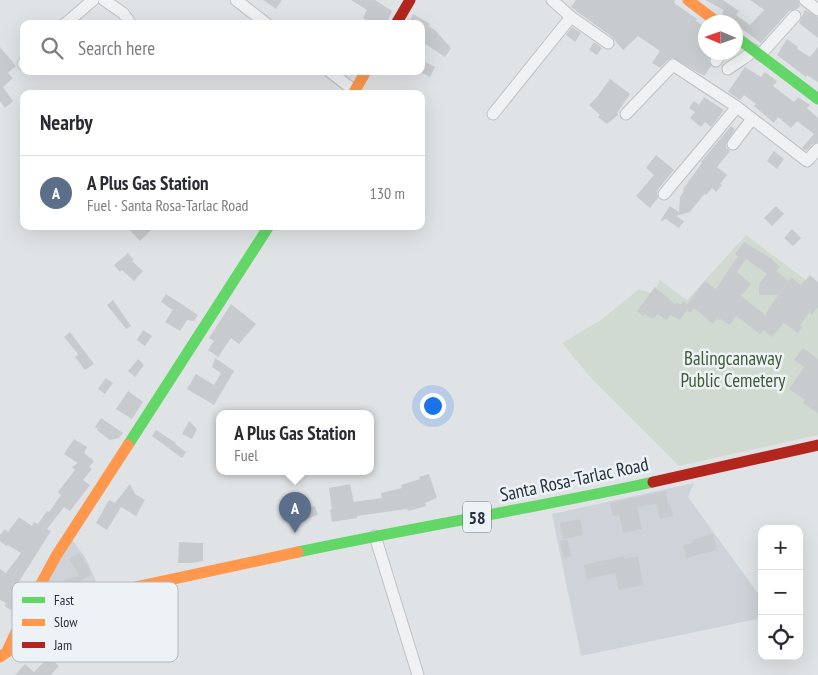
<!DOCTYPE html>
<html lang="en">
<head>
<meta charset="utf-8">
<style>
	:root { --surface:#fff; --page:#f2f2f3; --text:#2b2b33; --muted:#7c7c81; --line:#e1e1e2; --accent:#687079 }
	body { margin:0; font-family:"PT Sans Narrow",sans-serif; background:var(--page); color:var(--text) }
	.controls { position:absolute; right:15px; bottom:15px; display:grid; overflow:hidden; border-radius:10px; box-shadow:0 5px 20px #0002 }
	.controls button { width:45px; height:45px; display:grid; place-items:center; padding:0; border:0; border-bottom:1px solid var(--line); background:var(--surface); color:var(--text); font:25px sans-serif }
	.compass { position:absolute; left:698px; top:15px; width:45px; height:45px; border-radius:50%; background:var(--surface); box-shadow:0 5px 20px #0002; rotate:272deg }
	.you { position:absolute; left:432px; top:405px; width:18px; height:18px; margin:-12px; border:4px solid #fff; border-radius:50%; background:#1a73e8; box-shadow:0 0 0 8px #1a73e833 }
	.badge { display:grid; place-items:center; width:32px; height:32px; border-radius:50%; background:var(--accent); color:#fff; font-size:16px; font-weight:700 }
	.pin { position:absolute; translate:-50% -41px; filter:drop-shadow(0 1px 2px #0008) }
	.pin::after { content:''; position:absolute; top:26px; width:18px; height:15px; background:inherit; clip-path:polygon(0 0,100% 0,50% 100%) }
	.popup { position:absolute; left:216px; top:410px; width:158px; height:65px; box-sizing:border-box; display:grid; place-content:center; border-radius:10px; background:var(--surface); filter:drop-shadow(0 1px 4px #0005); font-size:16px; white-space:nowrap; color:var(--muted) }
	.popup b { font-size:19px; color:var(--text) }
	.popup::after { content:''; position:absolute; left:50%; top:100%; margin-left:-10px; border:10px solid transparent; border-top-color:var(--surface) }
	.list { margin:0; padding:0; list-style:none }
	h2 { display:flex; justify-content:space-between; align-items:center; height:65px; margin:0; padding:0 20px; font-size:21px }
	h2 small { font-size:16px; font-weight:400; color:var(--muted) }
	.list li { display:grid; grid-template-columns:32px 1fr auto; gap:15px; align-items:center; box-sizing:border-box; height:75px; padding:0 20px; border-top:1px solid var(--line) }
	.list b { display:block; font-size:19px; white-space:nowrap }
	.list p { margin:0; font-size:16px; white-space:nowrap; color:var(--muted) }
	.list em { font-size:16px; font-style:normal; color:var(--muted) }
	.icon { flex:none; width:28px; height:28px; fill:none; stroke:currentColor; stroke-width:2; stroke-linecap:round; stroke-linejoin:round }
	.map { position:relative; flex:none; width:818px; height:675px; overflow:hidden }
	.search { position:absolute; background:var(--surface); box-shadow:0 5px 20px #0002; left:20px; top:20px; width:405px; height:55px; display:flex; align-items:center; gap:12px; box-sizing:border-box; padding:0 18px; border-radius:10px; color:var(--muted); font-size:19px }
	.panel { position:absolute; background:var(--surface); box-shadow:0 5px 20px #0002; left:20px; top:90px; width:405px; height:140px; border-radius:10px }
	.map>svg:first-child { display:block }
</style>
</head>
<body>
<div class="map">
<svg width="818" height="675" viewBox="0 0 818 675">
	<rect width="100%" height="100%" fill="#e0e3e6"/>
	<g fill="#ced3d9">
		<polygon points="694,483 688,497 762,599 762,618 581,656 552,514"/>
		<polygon points="72,540 85,557 97,583 57,602 44,583"/>
	</g>
	<polygon fill="#d1dad1" points="746,235 818,289 818,435 679,466 591,378 562,343 601,320 639,289 650,293 655,290 660,280 687,300"/>
	<g fill="#c8cbce" fill-rule="evenodd">
		<polygon points="263,0 282,0 276,9"/>
		<polygon points="351,0 375,0 392,11 386,24 372,24 363,18 367,10"/>
		<polygon points="576,0 675,0 674,3 697,19 696,21 706,28 706,52 713,52 709,60 711,66 704,76 673,58 668,60 660,68 652,63 660,51 638,36 623,50 612,37 571,7"/>
		<polygon points="705,0 723,0 739,11 736,15 750,25 764,10 750,0 798,0 800,6 797,9 789,11 761,43 742,29 736,26 736,22 731,22 726,19 722,13 724,10"/>
		<polygon points="805,10 818,17 818,38 799,23"/>
		<polygon points="413,14 430,24 428,26 435,30 451,48 445,57 421,41 421,24 415,24 410,20"/>
		<polygon points="572,27 581,33 575,42 566,35"/>
		<polygon points="787,39 798,47 797,49 810,57 818,47 818,82 807,75 806,77 777,55"/>
		<polygon points="594,42 602,48 597,55 589,50"/>
		<polygon points="0,47 16,66 8,73 13,78 3,87 13,101 5,108 0,101"/>
		<polygon points="421,60 435,67 430,77 421,72"/>
		<polygon points="745,67 761,77 765,72 777,81 773,86 794,102 798,97 810,105 807,108 818,118 818,142 813,144 806,151 802,148 814,134 797,121 791,128 778,117 774,123 754,106 756,104 744,95 740,100 728,92"/>
		<polygon points="610,79 630,94 617,113 618,115 607,124 598,117 600,115 589,105 597,97"/>
		<polygon points="704,97 724,110 711,127 705,122 701,127 690,118 695,112 689,108 694,101 699,105"/>
		<polygon points="731,126 735,129 726,144 726,147 730,151 717,167 727,175 720,184 722,185 716,192 712,188 706,195 704,194 690,212 676,216 684,221 679,228 666,219 660,221 670,206 679,212 680,197 684,191 683,189 702,163 701,162"/>
		<polygon points="774,151 784,159 777,169 767,161"/>
		<polygon points="656,155 674,170 658,189 657,193 658,198 650,208 636,196 654,175 646,168"/>
		<polygon points="776,206 784,214 772,226 764,218"/>
		<polygon points="126,226 155,226 140,241"/>
		<polygon points="792,229 801,238 793,246 784,238"/>
		<path d="M744 242 772 259 780 267 776 271 789 281 791 277 801 285 810 275 818 282V307L812 315 809 312 800 326 802 327 798 333 784 323 772 337 764 330 760 334 736 316 730 325 720 319 719 320 717 318 713 324 694 308 690 313 687 310 680 320 671 315 666 320 658 314 653 319 644 314 643 316 637 311 655 287 675 304 676 302 680 305 683 301 687 304 705 281 716 289 738 256 735 254ZM746 259 767 274 759 284V295H778L765 315 740 295H742L751 284 737 272Z"/>
		<polygon points="128,253 134,260 132,261 143,271 134,281 122,270 120,272 114,265"/>
		<polygon points="166,294 198,315 194,321 187,320 180,331 165,322 173,310 161,302"/>
		<polygon points="113,300 131,326 126,329 107,305"/>
		<polygon points="231,304 256,324 239,344 231,338 218,357 208,350 214,341 209,338"/>
		<polygon points="143,330 152,336 145,346 137,340"/>
		<polygon points="70,332 94,364 85,370 75,357 78,354 64,337"/>
		<polygon points="803,348 818,359 818,413 803,403 805,400 789,389 804,367 794,360"/>
		<polygon points="215,358 234,371 214,405 187,389 196,374 214,385 221,373 212,367"/>
		<polygon points="138,359 144,365 135,377 128,371"/>
		<polygon points="106,378 113,383 105,394 98,389"/>
		<polygon points="128,391 143,402 132,419 116,409"/>
		<polygon points="101,418 123,433 119,438 110,440 97,430 98,429 95,427"/>
		<polygon points="189,421 197,429 192,439 182,434"/>
		<polygon points="156,430 176,443 175,444 186,452 182,458 152,436"/>
		<polygon points="74,439 87,447 84,453 94,461 89,467 92,469 83,480 90,485 70,511 64,507 47,529 51,531 11,594 19,600 14,612 5,606 6,603 0,600 0,569 6,573 21,553 8,545 6,546 0,541 0,535 5,529 8,532 19,517 32,526 34,522 38,524 47,511 49,512 61,495 58,492 75,470 72,467 78,463 64,454"/>
		<polygon points="429,474 437,498 425,503 426,506 408,511 407,509 357,516 357,518 332,522 330,510 332,509 329,488 350,484 354,502 382,498 381,493 402,488 401,485 420,479 419,477"/>
		<polygon points="130,484 135,494 145,500 136,516 121,507 107,530 96,523 109,500 115,503"/>
		<polygon points="666,491 668,505 670,504 673,516 660,519 656,504 637,507 642,529 623,533 619,514 613,516 610,503"/>
		<polygon points="315,506 318,515 304,520 301,510"/>
		<polygon points="580,519 583,535 563,539 560,523"/>
		<polygon points="713,534 717,550 686,558 683,545 693,543 692,540"/>
		<polygon points="568,540 571,556 563,558 560,541"/>
		<polygon points="179,542 203,543 203,561 191,563 178,563"/>
		<polygon points="79,553 92,574 72,586 74,591 61,597 56,584 79,575 69,559"/>
		<polygon points="624,556 624,559 638,556 643,585 619,590 615,573 587,579 584,565"/>
		<polygon points="49,657 59,666 51,675 15,675 25,664 34,672"/>
	</g>
	<g fill="none" stroke-linecap="round" stroke-linejoin="round">
		<g stroke="#bec1c4" stroke-width="13">
			<g id="street">
				<polyline points="104,0 123,13 131,24"/>
				<polyline points="236,0 267,24"/>
				<polyline points="805,0 818,10"/>
				<polyline points="571,17 608,43"/>
				<polyline points="65,24 93,0"/>
				<polyline points="760,55 795,16"/>
				<polyline points="716,61 722,52"/>
				<polyline points="23,64 24,63"/>
				<path d="M728 69C737 62 746 58 754 50"/>
				<polyline points="329,71 355,91"/>
				<polyline points="493,114 571,17 552,0"/>
				<polyline points="626,114 673,65 737,107 807,161 818,149"/>
				<polyline points="733,144 752,119"/>
				<polyline points="664,194 737,107"/>
				<polyline points="375,536 418,675"/>
			</g>
		</g>
		<use href="#street" stroke="#f0f1f2" stroke-width="11"/>
		<g stroke="#63d668" stroke-width="11">
			<polyline points="736,37 818,99"/>
			<polyline points="128,445 269,226"/>
			<path d="M298 552C416 527 535 508 653 482"/>
		</g>
		<g stroke="#ff974d" stroke-width="11">
			<polyline points="688,0 717,22"/>
			<polyline points="353,94 366,71"/>
			<polyline points="31,601 49,621"/>
			<polyline points="8,649 24,615 56,556 128,445"/>
			<polyline points="0,657 61,614 136,587 298,552"/>
		</g>
		<g stroke="#b3261e" stroke-width="11">
			<polyline points="396,24 410,0"/>
			<polyline points="653,482 818,445"/>
		</g>
	</g>
	<g text-anchor="middle" dominant-baseline="central" stroke-width="5" stroke-linejoin="round" paint-order="stroke">
		<rect fill="#edf2f6" stroke="#626c76" stroke-width="1" x="463" y="501.5" width="28" height="31" rx="4"/>
		<g font-size="18" font-weight="bold" fill="#27323f">
			<text x="477" y="517">58</text>
		</g>
		<g font-size="19" fill="#3f5b34" stroke="#edf2f6">
			<text x="733" y="358">Balingcanaway<tspan x="733" dy="22">Public Cemetery</tspan></text>
		</g>
		<g font-size="19" fill="#27323f" stroke="#edf2f6">
			<text transform="translate(574 479) rotate(-12)">Santa Rosa-Tarlac Road</text>
		</g>
	</g>
	<rect x="12" y="582" width="166" height="80" rx="8" fill="#edf2f6" stroke="#b2b8bf" stroke-width="1"/>
	<rect x="22" y="597" width="23" height="6" fill="#63d668"/>
	<rect x="22" y="619" width="23" height="7" fill="#ff974d"/>
	<rect x="22" y="642" width="23" height="6" fill="#b3261e"/>
	<g font-size="14" fill="#27323f">
		<text x="54" y="605">Fast</text>
		<text x="54" y="627">Slow</text>
		<text x="54" y="650">Jam</text>
	</g>
</svg>
<div class="controls">
<button>+</button>
<button>−</button>
<button><svg class="icon" aria-label="locate" viewBox="0 0 24 24"><circle cx="12" cy="12" r="6"/><path d="M12 2v4M12 18v4M2 12h4M18 12h4"/></svg></button>
</div>
<svg class="compass" viewBox="-18 -18 36 36"><path d="M0-13l5 13h-10z" fill="#e53935"/><path d="M0 13l5-13h-10z" fill="#7c7c81"/></svg>
<div class="you"></div>
<div class="pin badge" style="left:295px;top:533px;background:#5c6f8a">A</div>
<div class="popup"><b>A Plus Gas Station</b>Fuel</div>
<div class="search"><svg class="icon" aria-label="search" viewBox="0 0 24 24"><circle cx="10" cy="10" r="6"/><path d="M15 15l6 6"/></svg>Search here</div>
<section class="panel">
<h2>Nearby<small></small></h2>
<ul class="list">
<li><span class="badge" style="background:#5c6f8a">A</span><div><b>A Plus Gas Station</b><p>Fuel · Santa Rosa-Tarlac Road</p></div><em>130 m</em></li>
</ul>
</section>
</div>
</body>
</html>
